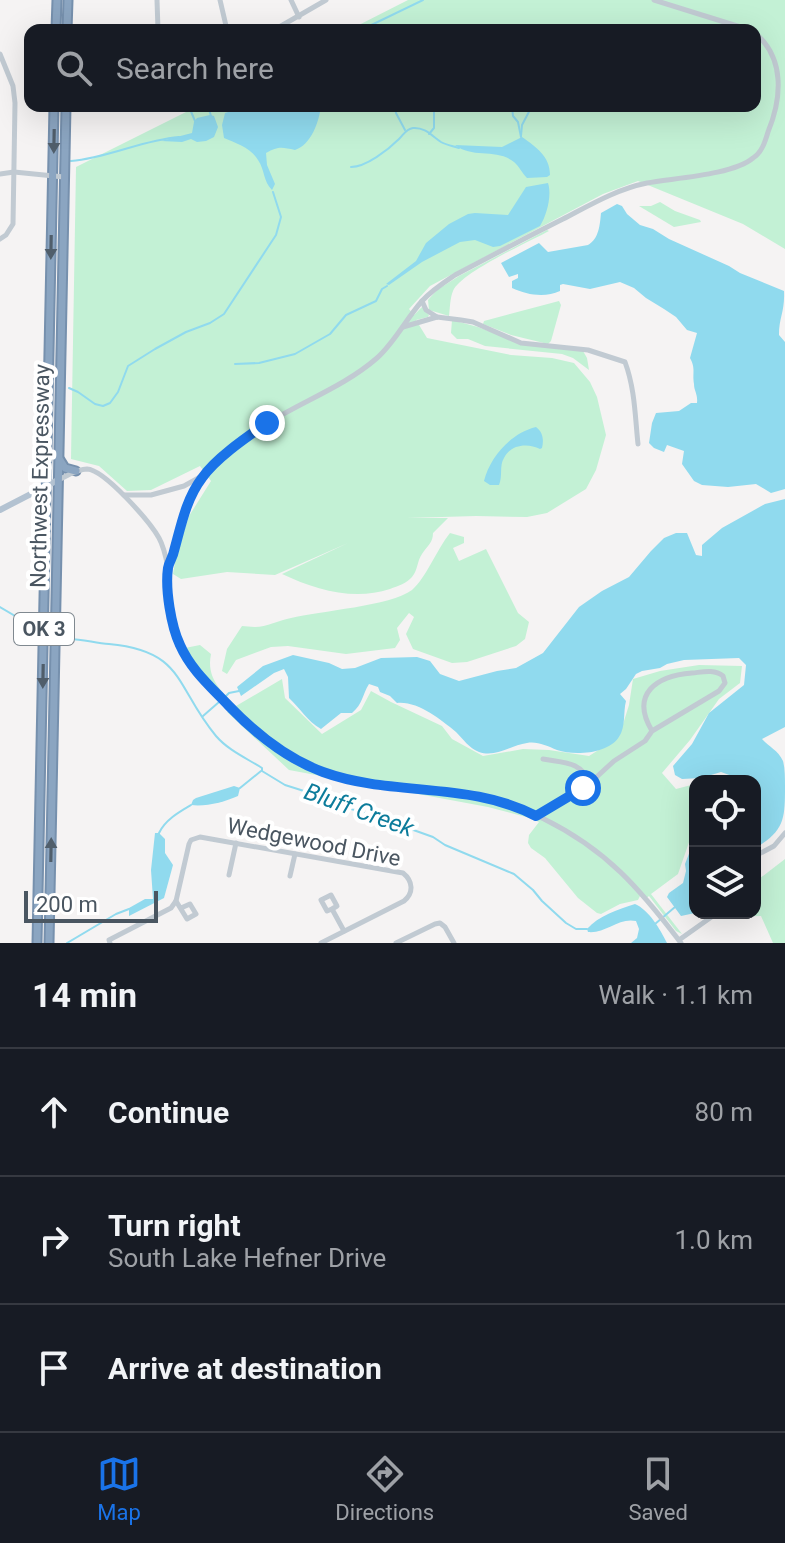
<!DOCTYPE html>
<html lang="en">
<head>
<meta charset="utf-8">
<style>
	:root { --surface:#171b24; --page:#242831; --text:#f1f3f6; --muted:#9ea1a6; --line:#363941; --accent:#1a73e8 }
	body { margin:0; font-family:Roboto,sans-serif; background:var(--page); color:var(--text) }
	.controls { position:absolute; right:24px; bottom:24px; display:grid; overflow:hidden; border-radius:16px; box-shadow:0 8px 32px #0002 }
	.controls button { width:72px; height:72px; display:grid; place-items:center; padding:0; border:0; border-bottom:2px solid var(--line); background:var(--surface); color:var(--text); font:40px sans-serif }
	.scale { position:absolute; left:24px; bottom:20px; width:134px; box-sizing:border-box; padding-left:8px; border:4px solid #4a5661; border-top:0; font-size:22px; line-height:28px; white-space:nowrap; color:#4a5661; -webkit-text-stroke:6px #fff; paint-order:stroke }
	.stop { position:absolute; width:24px; height:24px; margin:-18px; border:6px solid #1a73e8; border-radius:50%; background:#fff }
	.stop.end { background:#1a73e8; border-color:#fff; box-shadow:0 2px 8px #0008 }
	.list { margin:0; padding:0; list-style:none }
	h2 { display:flex; justify-content:space-between; align-items:center; height:104px; margin:0; padding:0 32px; font-size:34px }
	h2 small { font-size:26px; font-weight:400; color:var(--muted) }
	.list li { display:grid; grid-template-columns:52px 1fr auto; gap:24px; align-items:center; box-sizing:border-box; height:128px; padding:0 32px; border-top:2px solid var(--line) }
	.list b { display:block; font-size:30px; white-space:nowrap }
	.list p { margin:0; font-size:26px; white-space:nowrap; color:var(--muted) }
	.list em { font-size:26px; font-style:normal; color:var(--muted) }
	.icon { flex:none; width:44px; height:44px; fill:none; stroke:currentColor; stroke-width:2; stroke-linecap:round; stroke-linejoin:round }
	.map { position:relative; flex:none; width:785px; height:943px; overflow:hidden }
	.search { position:absolute; background:var(--surface); box-shadow:0 8px 32px #0002; left:24px; right:24px; top:24px; height:88px; display:flex; align-items:center; gap:20px; box-sizing:border-box; padding:0 28px; border-radius:16px; color:var(--muted); font-size:30px }
	.sheet { height:488px; background:var(--surface) }
	nav { display:flex; justify-content:space-around; align-items:center; box-sizing:border-box; height:112px; border-top:2px solid var(--line); background:var(--surface); font-size:22px; color:var(--muted) }
	nav a { display:grid; justify-items:center; gap:4px }
	nav .on { color:var(--accent) }
	.map>svg:first-child { display:block }
</style>
</head>
<body>
<div class="map">
<svg width="785" height="943" viewBox="0 0 785 943">
	<rect width="100%" height="100%" fill="#f5f3f3"/>
	<g fill="#c3f1d5">
		<path d="M408 0H785V249L743 224 638 181 603 194 430 286 409 309 414 315 422 307 429 315 428 317 416 320 427 338 511 355 552 358 574 363 590 382 597 397 606 435 596 470 586 489 547 513 527 517 476 516 407 518H448L433 533C433 543 427 546 422 554 417 561 418 570 412 577 407 583 398 586 390 589 354 601 316 590 282 574L348 543 275 575 227 572 181 579 173 574 176 556 189 516 211 481 200 466 151 490 127 491 99 466 71 459 76 167 198 106H755V30H349Z"/>
		<polygon points="660,202 675,211 700,220 701,222 674,227 639,206 651,206"/>
		<path d="M547 230 549 231C529 242 461 272 453 291 450 298 450 308 449 316L429 310 428 300 437 290 459 276Z"/>
		<polygon points="559,301 561,305 551,341 548,344 511,335 483,324 484,321"/>
		<polygon points="452,320 478,327 512,340 583,351 587,358 589,370 573,358 562,354 485,346 468,339 457,339 451,333"/>
		<path d="M450 533 464 537V543L453 548 459 561 486 549 518 613 529 622 525 639 516 646 467 662 452 663 413 649 406 634 414 617 409 613 397 628 400 640 395 648 346 654 288 646 271 647 236 660 227 674 222 671 227 649 242 626C246 626 250 627 255 627 266 627 280 620 291 618 319 611 391 606 412 590 426 578 437 549 450 533Z"/>
		<path d="M200 645 211 654C206 678 221 691 236 706L282 679 285 698 322 734 361 710 371 691 391 702 442 726 452 739 483 756 523 749 549 750 589 756 619 737 629 705 633 679 660 671 699 665 742 666 740 683 719 699 690 740 662 773 676 789 695 784V825L678 874 651 894 682 934 676 931 649 896 644 900 640 896 638 900 620 904 601 914 597 913 578 898 545 858 531 848 528 843 529 835 539 822 530 818 488 807 289 770 227 712 234 707 206 678 185 648Z"/>
		<polygon points="785,859 785,943 773,943 761,916 727,917 725,913 755,913 755,882"/>
	</g>
	<g fill="#90daee">
		<path d="M247 106H321C319 122 311 145 295 150 282 147 278 146 266 153L267 165 275 184 272 190C263 181 265 170 258 160 251 148 236 143 224 138L222 125 225 113Z"/>
		<polygon points="210,115 214,116 218,127 214,137 206,141 197,142 191,139 182,142 161,141 192,133 194,122 197,118"/>
		<path d="M522 137C536 147 550 156 550 175L547 177 527 178C522 173 519 166 514 162 497 148 473 159 455 145L502 147Z"/>
		<path d="M548 183C552 195 547 215 540 226L500 246 493 247 475 240 460 242 422 262 389 285 386 284 416 261 426 243 449 224 468 214 475 213 508 215 526 187Z"/>
		<path d="M617 204 622 206 627 214 640 225 653 229 669 239 729 266 740 273 784 291C785 312 779 317 779 335L785 342V489L771 493 756 484 728 487 702 485 694 481 682 464 684 451 667 445 664 452 654 448 649 443 652 423 656 413 679 411 691 403H697C698 394 694 391 694 384 692 372 696 369 690 358L697 333 687 330 676 317 664 309 646 298 634 288 620 282 590 289 563 284 560 285V291C545 298 527 295 512 288V281L518 278V274L509 277 501 263 539 243 548 252 588 245C599 239 600 224 601 213Z"/>
		<path d="M536 427C543 432 544 440 542 448L540 449C528 443 511 444 504 458 499 466 503 476 499 485H490L484 481C490 457 511 433 536 427Z"/>
		<path d="M785 499V727L762 739C769 747 778 750 783 761 785 768 785 778 785 786 785 818 785 831 755 848V781H736L732 776 721 772 701 778 682 779 675 775 673 766 692 744 709 713 744 685 746 665 739 658 684 660 667 664 660 668 642 671 636 674 626 689 620 694 626 701C623 712 626 726 619 737 608 754 574 756 557 750 547 746 537 741 527 743 511 745 496 758 479 752 469 748 463 739 456 732 440 719 418 701 397 703L390 696 380 692 378 687 369 684C362 695 363 704 352 713H341L321 729C307 721 300 708 289 698L288 677 284 669 274 673 241 696 237 687 263 666 293 655 329 663 342 669 355 668 381 658 417 657 430 661 440 674 459 681 497 671 516 668 543 653 579 607 602 591 629 577 651 551 664 538 676 533H687L696 555 702 556V545L722 528 765 504Z"/>
		<path d="M234 786 240 788 238 796C225 802 205 807 191 805L193 800 196 798Z"/>
		<polygon points="155,833 159,833 165,839 165,853 173,865 164,898 129,916 129,908 145,899 153,899 151,870"/>
		<polygon points="695,838 695,913 681,916 667,897 669,893 683,883 686,871 685,864"/>
		<path d="M635 904C649 910 660 929 667 943H631L637 938 639 929 636 921C619 917 605 934 588 932L587 929C598 916 619 909 635 904Z"/>
	</g>
	<g fill="none" stroke-linecap="round" stroke-linejoin="round">
		<g stroke="#90daee" stroke-width="2">
			<polyline points="361,30 423,0"/>
			<polyline points="208,106 211,116"/>
			<polyline points="395,106 396,113 405,130"/>
			<polyline points="512,107 513,116 518,122 521,137"/>
			<polyline points="190,109 195,121"/>
			<polyline points="429,134 434,128 434,106"/>
			<polyline points="521,136 522,125 532,106"/>
			<path d="M71 161C108 158 142 140 179 137"/>
			<path d="M351 167C366 167 388 150 399 139 404 134 406 129 413 128 425 127 432 136 441 142 446 145 453 146 459 148"/>
			<polyline points="235,364 259,363 295,354 330,334 346,315 376,301 382,289 387,286"/>
			<polyline points="69,388 78,392 95,404 103,406 110,403 118,392 128,366 155,349 186,332 210,323 224,314 276,235 281,217 273,192"/>
			<polyline points="0,607 27,623 29,625 30,636 38,638"/>
			<path d="M66 639C80 638 94 643 109 644 185 651 175 687 216 736 228 750 246 758 262 768V771L285 785 323 797 335 804 377 817 433 837 445 845 514 874 533 890 542 901 566 923 576 929H587"/>
			<polyline points="224,698 229,693 239,691"/>
			<polyline points="203,716 219,702"/>
			<polyline points="240,788 261,771"/>
			<path d="M159 833C165 820 179 812 191 805"/>
			<polyline points="655,924 675,907"/>
			<polyline points="67,943 116,914 129,909"/>
		</g>
		<g stroke="#7690ad" stroke-width="11">
			<g id="highway">
				<polyline points="56,30 57,0"/>
				<polyline points="67,30 68,0"/>
				<polyline points="60,460 65,468 76,471"/>
				<polyline points="37,943 54,106"/>
				<polyline points="49,943 66,106"/>
			</g>
		</g>
		<g stroke="#c1cad2" stroke-width="5">
			<polyline points="157,0 158,30"/>
			<polyline points="220,0 227,30"/>
			<polyline points="291,0 299,17"/>
			<polyline points="654,0 750,30"/>
			<polyline points="274,30 326,0"/>
			<polyline points="0,54 13,86 15,103 13,224 6,235 0,239"/>
			<polyline points="0,174 14,172 64,177"/>
			<polyline points="422,301 426,310 437,317"/>
			<path d="M403 327 437 317 461 320 473 322 521 343 588 350 625 362C635 389 635 416 638 444"/>
			<path d="M58 480C67 476 77 469 87 469 105 470 150 522 159 538 164 547 166 557 168 568"/>
			<polyline points="124,495 151,495 184,486 202,476"/>
			<path d="M543 759C564 763 581 761 590 783"/>
			<path d="M536 815 590 783 614 761 645 741 652 731 719 691 725 683 723 676C714 669 703 672 692 673 656 676 630 694 652 731"/>
			<polyline points="755,856 774,846 785,833"/>
			<polyline points="229,875 236,843"/>
			<polyline points="290,876 295,854"/>
			<polyline points="176,901 187,919 196,914 190,904 181,908"/>
			<polyline points="332,909 327,911 321,900 331,895 337,906 332,909 344,931"/>
			<polyline points="679,940 717,913"/>
			<path d="M110 943 109 940 171 908 176 901 189 844 191 840 200 837 403 873C413 881 414 893 404 901L321 943"/>
			<polyline points="396,943 435,924 440,923 445,927 454,943"/>
			<path d="M681 943C640 889 607 850 544 819 519 808 497 799 470 795 416 788 359 790 309 767 259 743 180 672 171 615 168 601 166 581 169 567 171 557 175 547 177 538 182 516 191 488 207 472 225 454 246 436 268 423 303 401 345 386 377 358 395 342 406 319 422 301 432 290 443 283 455 275 491 256 527 237 563 219 590 205 617 189 647 183 674 178 733 175 753 158 762 152 765 142 768 132 782 98 785 58 755 33"/>
		</g>
		<polyline stroke="#b3c2d1" stroke-width="6" points="0,510 58,480"/>
		<use href="#highway" stroke="#8ba5c1" stroke-width="7"/>
	</g>
	<defs><path id="oneway-solid" d="M-6-.8H1V-3.2L6.5 0L1 3.2V.8H-6Z" transform="scale(2)"/></defs>
	<g fill="#505e6b">
		<use href="#oneway-solid" transform="translate(54 141) rotate(91)"/>
		<use href="#oneway-solid" transform="translate(51 247) rotate(91)"/>
		<use href="#oneway-solid" transform="translate(43 676) rotate(91)"/>
		<use href="#oneway-solid" transform="translate(51 850) rotate(-89)"/>
	</g>
	<g fill="none" stroke-linecap="round" stroke-linejoin="round">
		<path stroke="#1a73e8" stroke-width="10" d="M267 423C247 437 216 458 202 478 186 499 181 526 174 551 173 557 169 562 168 568 165 589 171 626 180 645 191 670 211 687 229 706 256 734 287 759 323 772 392 797 470 781 536 816L583 788"/>
	</g>
	<g text-anchor="middle" dominant-baseline="central" stroke-width="8" stroke-linejoin="round" paint-order="stroke">
		<rect fill="#fff" stroke="#808990" stroke-width="2" x="14" y="613" width="60" height="32" rx="6"/>
		<g font-size="20" font-weight="bold" fill="#4a5661">
			<text x="44" y="629">OK 3</text>
		</g>
		<g font-size="22" fill="#4a5661" stroke="#fff">
			<text transform="translate(40 476) rotate(-89)">Northwest Expressway</text>
			<text transform="translate(314 842) rotate(11)">Wedgewood Drive</text>
		</g>
		<g font-size="24" font-style="italic" fill="#0c7c9b" stroke="#fff">
			<text transform="translate(359 810) rotate(20)">Bluff Creek</text>
		</g>
	</g>
</svg>
<div class="controls">
<button><svg class="icon" aria-label="locate" viewBox="0 0 24 24"><circle cx="12" cy="12" r="6"/><path d="M12 2v4M12 18v4M2 12h4M18 12h4"/></svg></button>
<button><svg class="icon" aria-label="layers" viewBox="0 0 24 24"><path d="M12 4l9 5-9 5-9-5zM3 14l9 5 9-5"/></svg></button>
</div>
<div class="scale">200 m</div>
<div class="stop" style="left:583px;top:788px"></div>
<div class="stop end" style="left:267px;top:423px"></div>
<div class="search"><svg class="icon" aria-label="search" viewBox="0 0 24 24"><circle cx="10" cy="10" r="6"/><path d="M15 15l6 6"/></svg>Search here</div>
</div>
<section class="sheet">
<h2>14 min<small>Walk · 1.1 km</small></h2>
<ul class="list">
<li><svg class="icon" aria-label="ahead" viewBox="0 0 24 24"><path d="M12 20V5M6 11l6-6 6 6"/></svg><div><b>Continue</b></div><em>80 m</em></li>
<li><svg class="icon" aria-label="right" viewBox="0 0 24 24"><path d="M7 20v-9h11M14 6l5 5-5 5"/></svg><div><b>Turn right</b><p>South Lake Hefner Drive</p></div><em>1.0 km</em></li>
<li><svg class="icon" aria-label="arrive" viewBox="0 0 24 24"><path d="M6 21V4h12l-3 4 3 4H6"/></svg><div><b>Arrive at destination</b></div></li>
</ul>
</section>
<nav>
<a class="on"><svg class="icon" aria-label="map" viewBox="0 0 24 24"><path d="M3 6l6-2 6 2 6-2v14l-6 2-6-2-6 2zM9 4v14M15 6v14"/></svg>Map</a>
<a><svg class="icon" aria-label="directions" viewBox="0 0 24 24"><path d="M12 3l9 9-9 9-9-9zM9 14v-3h6M13 9l2 2-2 2"/></svg>Directions</a>
<a><svg class="icon" aria-label="saved" viewBox="0 0 24 24"><path d="M7 4h10v16l-5-4-5 4z"/></svg>Saved</a>
</nav>
</body>
</html>
